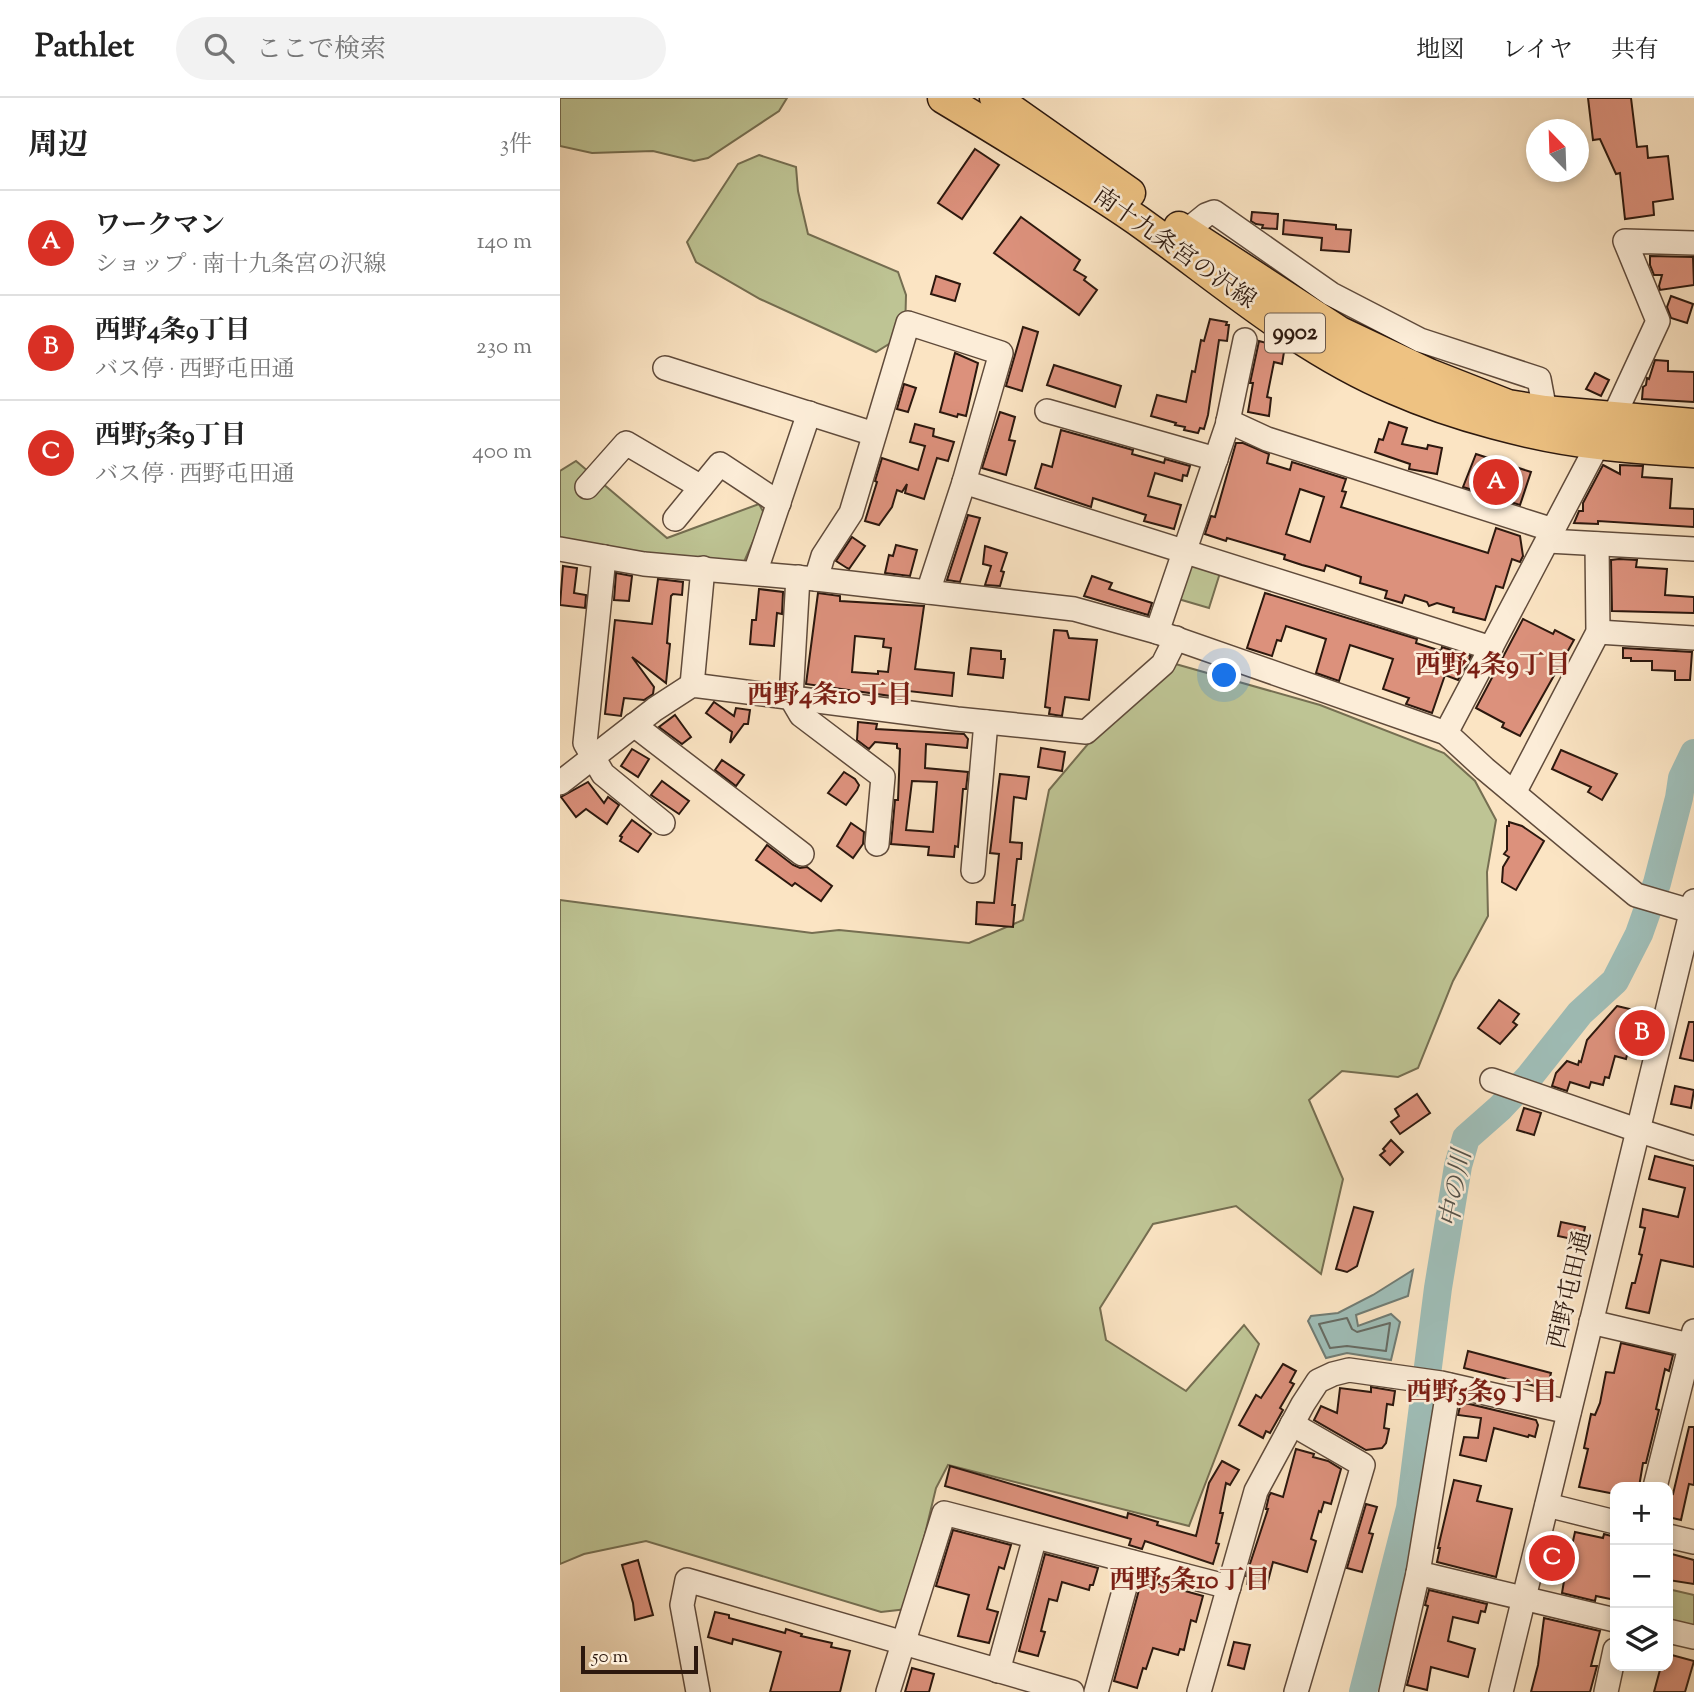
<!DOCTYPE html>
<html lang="ja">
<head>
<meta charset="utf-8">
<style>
	:root { --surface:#fff; --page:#f2f2f2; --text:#222; --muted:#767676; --line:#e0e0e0; --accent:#d93025 }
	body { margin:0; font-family:"Sorts Mill Goudy","Noto Serif JP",serif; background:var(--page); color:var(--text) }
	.controls { position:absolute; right:21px; bottom:21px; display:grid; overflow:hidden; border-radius:14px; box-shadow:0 4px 10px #0003 }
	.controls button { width:63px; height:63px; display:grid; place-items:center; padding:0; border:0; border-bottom:2px solid var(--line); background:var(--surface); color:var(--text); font:35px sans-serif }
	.compass { position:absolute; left:966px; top:21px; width:63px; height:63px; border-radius:50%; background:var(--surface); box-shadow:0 4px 10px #0003; rotate:337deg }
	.scale { position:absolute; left:21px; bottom:18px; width:117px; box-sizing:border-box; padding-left:7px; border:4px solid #2c180e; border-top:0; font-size:19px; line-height:24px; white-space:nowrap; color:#2c180e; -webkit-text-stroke:5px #fcedd8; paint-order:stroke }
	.you { position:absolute; left:665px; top:578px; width:24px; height:24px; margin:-18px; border:5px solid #fff; border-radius:50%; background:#1a73e8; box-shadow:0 0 0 10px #1a73e833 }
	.badge { display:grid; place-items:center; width:46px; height:46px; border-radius:50%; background:var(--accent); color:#fff; font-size:23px; font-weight:700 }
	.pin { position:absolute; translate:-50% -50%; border:4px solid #fff; box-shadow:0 2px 7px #0006 }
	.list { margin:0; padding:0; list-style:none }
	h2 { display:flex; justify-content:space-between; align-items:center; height:91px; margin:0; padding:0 28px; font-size:30px }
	h2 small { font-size:23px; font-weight:400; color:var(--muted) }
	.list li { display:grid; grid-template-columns:46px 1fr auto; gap:21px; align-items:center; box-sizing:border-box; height:105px; padding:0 28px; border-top:2px solid var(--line) }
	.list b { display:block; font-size:26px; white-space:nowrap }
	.list p { margin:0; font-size:23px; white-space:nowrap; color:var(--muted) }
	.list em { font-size:23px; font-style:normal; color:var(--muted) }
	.icon { flex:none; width:38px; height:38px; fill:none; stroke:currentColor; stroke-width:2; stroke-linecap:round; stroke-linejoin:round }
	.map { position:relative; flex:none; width:1134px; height:1594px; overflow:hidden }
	header { display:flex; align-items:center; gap:42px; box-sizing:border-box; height:98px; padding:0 35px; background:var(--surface); border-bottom:2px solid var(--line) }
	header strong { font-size:33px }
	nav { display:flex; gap:38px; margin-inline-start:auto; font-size:24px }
	.search { width:490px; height:63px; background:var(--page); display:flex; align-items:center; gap:18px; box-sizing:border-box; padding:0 24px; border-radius:38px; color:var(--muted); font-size:26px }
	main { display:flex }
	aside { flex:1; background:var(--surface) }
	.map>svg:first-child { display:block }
</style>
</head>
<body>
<header>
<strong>Pathlet</strong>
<div class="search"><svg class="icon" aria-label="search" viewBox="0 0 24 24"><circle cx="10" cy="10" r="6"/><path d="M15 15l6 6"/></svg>ここで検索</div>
<nav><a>地図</a><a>レイヤ</a><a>共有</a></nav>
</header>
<main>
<aside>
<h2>周辺<small>3件</small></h2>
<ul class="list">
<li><span class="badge">A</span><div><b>ワークマン</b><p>ショップ · 南十九条宮の沢線</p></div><em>140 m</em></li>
<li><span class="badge">B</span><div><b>西野4条9丁目</b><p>バス停 · 西野屯田通</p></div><em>230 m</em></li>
<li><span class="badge">C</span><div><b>西野5条9丁目</b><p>バス停 · 西野屯田通</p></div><em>400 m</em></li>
</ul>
</aside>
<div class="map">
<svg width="1134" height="1594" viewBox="0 0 1134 1594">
	<rect width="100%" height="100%" fill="#fbe4c3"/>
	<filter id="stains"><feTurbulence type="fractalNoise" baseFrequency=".00286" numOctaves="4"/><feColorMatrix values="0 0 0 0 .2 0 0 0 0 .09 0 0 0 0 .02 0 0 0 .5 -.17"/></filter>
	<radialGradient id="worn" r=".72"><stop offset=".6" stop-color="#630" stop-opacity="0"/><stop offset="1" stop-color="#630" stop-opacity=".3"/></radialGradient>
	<g fill="#bec494" stroke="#756e51" stroke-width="2">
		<polygon points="0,0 227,0 219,13 148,60 134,63 93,53 32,55 0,48"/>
		<polygon points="199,57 236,69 238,93 248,136 338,174 346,197 345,236 316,254 200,201 136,164 127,144 178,66"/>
		<polygon points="16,363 107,440 199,406 205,417 183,466 0,448 0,373"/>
		<polygon points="628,464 660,475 649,510 615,500"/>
		<polygon points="612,565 760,607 884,655 915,683 936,722 927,774 928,818 893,883 858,970 838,979 782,973 749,1002 783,1081 761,1176 676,1108 593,1126 540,1210 546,1242 626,1293 684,1227 699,1246 629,1428 388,1367 376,1390 347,1511 321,1514 86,1443 24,1456 0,1466 0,802 252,835 279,832 409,845 463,822 489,692 539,633"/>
		<polygon points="1108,1491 1134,1497 1134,1531 1108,1525"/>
	</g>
	<polygon fill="#9fbeb8" stroke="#717c74" stroke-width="2" points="853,1172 848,1198 796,1217 798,1228 831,1216 840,1224 831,1262 787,1255 766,1260 748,1223 751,1218 778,1215 813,1197"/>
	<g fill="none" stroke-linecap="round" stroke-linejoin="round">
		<polygon stroke="#666b63" stroke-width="2" points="787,1220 792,1231 797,1234 830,1225 826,1253 787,1248 770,1250 759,1226"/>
		<polyline stroke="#9fbeb8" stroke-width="28" points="803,1594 850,1410 878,1190 898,1068 906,1040 940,1010 970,978 1020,915 1055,883 1079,836 1097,785 1119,700 1122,680 1134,655"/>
	</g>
	<g fill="#dc917c" stroke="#2c180e" stroke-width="2" fill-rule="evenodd">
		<polygon points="1028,0 1071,0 1077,49 1087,48 1088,60 1108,58 1113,101 1093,104 1094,117 1065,121 1060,75 1056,76 1040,41 1033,42"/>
		<polygon points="415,51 439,67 402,121 378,105"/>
		<polygon points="692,114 718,116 717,131 702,130 703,127 696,126 691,123"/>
		<polygon points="461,119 520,162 514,172 526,179 524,182 537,192 519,217 434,155"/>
		<polygon points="724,122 776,127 776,131 791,132 789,154 761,152 762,140 723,136"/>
		<polygon points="1090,158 1133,159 1134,187 1100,192 1099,188 1102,177 1094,177 1090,167"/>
		<polygon points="376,178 400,186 395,203 371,196"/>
		<polygon points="1111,198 1133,206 1127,225 1111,220 1107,209"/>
		<polygon points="650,221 667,224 666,227 669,227 667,243 659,242 648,317 644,331 640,330 638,335 624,332 625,329 615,327 616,325 591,318 597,297 626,304 632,273 635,274 641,242 644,243"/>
		<polygon points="463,229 478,234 462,293 446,288"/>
		<polygon points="699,243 714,247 713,252 724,254 722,266 714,264 707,299 711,300 709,318 688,314 693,285 690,285"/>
		<polygon points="395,255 418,265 406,318 398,316 397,319 380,314"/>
		<polygon points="1095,262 1108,263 1108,273 1134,274 1134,304 1082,301 1083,289 1086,287 1087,280 1089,281"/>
		<polygon points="494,267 561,288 555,309 487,287"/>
		<polygon points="1035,275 1049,282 1041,298 1026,291"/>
		<polygon points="344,286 356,290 348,314 337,311"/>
		<polygon points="440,314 455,319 449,342 455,343 446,377 422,370"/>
		<polygon points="829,324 847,330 842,346 867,351 868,347 882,350 877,376 849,371 850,366 815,354 819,341 823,342"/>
		<polygon points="355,326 374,331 373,338 394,344 388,363 377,360 364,401 345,395 347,386 342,394 337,392 332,409 319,427 305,423 317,384 315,383 322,360 358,372 365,348 350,344"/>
		<polygon points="501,332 573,352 572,356 604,365 605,361 630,368 627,378 623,377 622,383 595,375 588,398 621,407 614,431 584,423 586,417 533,400 531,409 475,390 482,366 492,369"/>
		<path d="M676 345H683L709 356 707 365 730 372 732 364 786 381 782 393 786 394 781 409 928 455 936 430 960 438 963 458 960 464 952 461 943 490 936 488 925 522 893 514 894 510 877 505 869 508 867 504 845 497 842 505 825 500 827 493 800 485 801 479 766 467 764 473 742 467 724 461 725 457 667 440 666 443 645 436 651 418 655 419ZM740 391 764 399 750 444 726 436Z"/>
		<polygon points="916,356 971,374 960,407 903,389"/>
		<polygon points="1043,367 1060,376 1060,367 1083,368 1082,379 1112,381 1110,410 1134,411 1134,429 1038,423 1038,426 1014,425 1019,413 1023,413 1023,405"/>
		<polygon points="408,417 420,420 400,484 387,482"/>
		<polygon points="292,439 305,448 289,471 287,470 276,463"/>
		<polygon points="336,447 357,452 350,478 325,475 329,457 333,458"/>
		<polygon points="425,448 447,455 441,473 444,474 440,488 425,487 431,468 423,466"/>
		<polygon points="1059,461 1077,462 1076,469 1107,471 1105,497 1134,499 1134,515 1052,513 1051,462"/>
		<polygon points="3,468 17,470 14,495 26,497 25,510 0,507"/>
		<polygon points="56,475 72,478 69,503 54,502"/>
		<polygon points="532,478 552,485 549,491 592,505 588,517 524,498"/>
		<polygon points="98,481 123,484 122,497 113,496 111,498 107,545 110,546 106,585 72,559 94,589 93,596 84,602 64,600 61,618 45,616 55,522 92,526"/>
		<polygon points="199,491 223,494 222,516 217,515 214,548 190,546 192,522 196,522"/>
		<path d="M258 495 280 498V503L364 508 355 571 394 575 392 598 331 591V598L246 586ZM295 538 324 541 323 549 331 550 328 574 318 573V576L292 574Z"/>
		<polygon points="705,495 857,541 856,545 881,553 882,549 911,558 898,582 885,577 872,615 846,606 849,600 823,591 833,561 790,547 779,583 756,575 766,541 726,528 721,543 717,542 712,558 687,550"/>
		<polygon points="963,521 993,536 995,532 1014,542 960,638 942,629 944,625 916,610"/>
		<polygon points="494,532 507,533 509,540 537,542 529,602 505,599 502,618 489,616 490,610 485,609"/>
		<polygon points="411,550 441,553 441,561 445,561 443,580 408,576"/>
		<polygon points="1063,550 1132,554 1130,582 1115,582 1115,573 1092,572 1092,563 1071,563 1071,560 1063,560"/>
		<polygon points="154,604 174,618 176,610 190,612 188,626 184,626 170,645 172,634 146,615"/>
		<polygon points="115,617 131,639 122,646 99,629"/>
		<path d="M298 624 317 626 316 631 404 636 408 641 407 650 366 646 365 670 408 674 406 691H403L398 749 395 748 394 759 368 757 369 749 331 746 335 702H338L340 651 337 650V646L315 644 309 651 297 642ZM352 683 377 684 373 734 346 732Z"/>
		<polygon points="481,650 505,654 502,673 478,669"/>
		<polygon points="72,651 89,661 78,679 61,668"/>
		<polygon points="1001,652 1057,676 1042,702 1028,694 1031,689 992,671"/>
		<polygon points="162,662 184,677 176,688 155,672"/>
		<polygon points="284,674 295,681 299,687 297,692 286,707 268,695"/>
		<polygon points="440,676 469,679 466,701 454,699 450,744 462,745 461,761 457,761 452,807 455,807 453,829 416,826 417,804 434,805 439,756 430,755"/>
		<polygon points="102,683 129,703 119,716 91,697"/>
		<polygon points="28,684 44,705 48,699 59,707 47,726 26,711 16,719 1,699"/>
		<polygon points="72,722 91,736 78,754 60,743 62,739 60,738"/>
		<polygon points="949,724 962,728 984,743 956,792 942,784 943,769 949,759 944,756 947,752 947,728 949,728"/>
		<polygon points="291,725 304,734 303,746 293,760 277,748"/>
		<polygon points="207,747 233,767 240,770 247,769 272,788 261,803 235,785 232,788 196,762"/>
		<polygon points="939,902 959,916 953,924 957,927 940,946 918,930"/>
		<polygon points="1057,908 1078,913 1066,961 1055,958 1049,980 1045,979 1043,987 1031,984 1029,990 1010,984 1007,993 992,988 996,975 1007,963 1018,967 1019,963 1021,964 1027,942"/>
		<polygon points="1129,924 1134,924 1134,963 1120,960"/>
		<polygon points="1115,988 1134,992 1131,1010 1111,1006"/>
		<polygon points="857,996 870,1015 840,1036 831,1024 839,1018 835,1011"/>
		<polygon points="964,1010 981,1015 974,1037 957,1032"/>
		<polygon points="831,1042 843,1054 830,1067 820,1057 825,1053 823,1051"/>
		<polygon points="1095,1058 1134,1068 1134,1169 1101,1162 1089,1215 1066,1210 1072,1185 1075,1185 1082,1157 1079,1156 1085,1130 1080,1129 1083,1111 1118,1119 1125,1090 1089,1081"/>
		<polygon points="794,1109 813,1114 797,1168 787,1174 776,1171"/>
		<polygon points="1001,1124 1025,1129 1022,1143 998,1138"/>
		<polygon points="1061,1245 1113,1257 1109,1273 1105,1271 1096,1311 1099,1312 1086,1365 1083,1365 1079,1389 1055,1389 1055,1396 1019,1389 1028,1351 1024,1350 1031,1316 1035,1317 1040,1305 1046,1274 1054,1275"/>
		<polygon points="908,1253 991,1275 987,1291 904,1270"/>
		<polygon points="723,1266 736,1273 730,1284 734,1286 720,1310 723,1312 710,1335 706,1333 703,1340 679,1327 696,1297 701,1300"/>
		<polygon points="811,1289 835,1293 833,1307 827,1306 824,1330 829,1331 826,1345 822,1350 806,1352 754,1322 761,1308 777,1315 780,1290 811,1294"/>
		<polygon points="901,1304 976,1322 978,1327 975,1339 969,1337 968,1339 934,1330 926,1363 900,1357 904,1339 918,1340 921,1320 898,1317"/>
		<polygon points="1129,1329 1134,1329 1134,1387 1129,1386 1121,1422 1108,1419 1108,1395 1113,1396"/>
		<polygon points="736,1351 754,1356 753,1359 768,1363 781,1371 771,1406 764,1404 761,1414 759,1413 751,1441 756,1443 747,1474 713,1464 706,1491 687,1486 688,1479 686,1478 708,1411 706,1411 709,1398 711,1395 723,1399"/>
		<polygon points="662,1363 679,1372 670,1387 666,1385 660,1415 663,1415 656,1445 659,1446 653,1466 585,1443 582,1451 569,1447 571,1441 385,1388 390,1368 567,1420 568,1415 598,1424 597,1427 636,1438 649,1385"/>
		<polygon points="894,1382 921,1388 917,1403 952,1411 936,1479 877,1464 880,1450 878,1450"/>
		<polygon points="806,1406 817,1409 809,1435 813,1436 802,1474 787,1470"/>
		<polygon points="393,1432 451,1447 444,1471 439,1469 427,1511 438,1514 429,1545 398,1538 409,1497 376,1488"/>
		<polygon points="1015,1434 1043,1440 1044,1436 1055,1439 1055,1502 1036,1498 1035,1503 1002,1495 1004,1483 992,1480 995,1467 1007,1470"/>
		<polygon points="1108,1455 1134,1462 1134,1486 1108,1482"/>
		<polygon points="485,1456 538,1470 533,1487 530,1487 529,1492 502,1484 497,1503 489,1501 481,1533 485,1534 478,1558 459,1553"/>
		<polygon points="78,1462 93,1517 75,1522 73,1505 62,1467"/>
		<polygon points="582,1481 643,1498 636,1524 631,1522 624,1552 620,1551 618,1557 593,1550 586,1571 583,1570 577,1590 554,1583"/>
		<polygon points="869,1492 927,1506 925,1514 921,1513 918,1525 893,1519 888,1543 915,1551 908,1579 871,1569 867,1592 847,1587 868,1508 865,1507"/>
		<polygon points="155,1514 169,1517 169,1520 225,1535 226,1531 242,1536 241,1538 272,1545 271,1549 290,1553 280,1594 210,1594 221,1554 173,1541 172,1546 148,1539"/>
		<polygon points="984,1520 1040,1533 1031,1568 1037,1568 1030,1594 971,1594 978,1567"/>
		<polygon points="674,1544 690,1547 684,1571 668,1567"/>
		<polygon points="1108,1556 1134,1563 1125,1594 1094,1594 1101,1568 1108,1568"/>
		<polygon points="352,1570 374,1576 369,1594 345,1594"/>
	</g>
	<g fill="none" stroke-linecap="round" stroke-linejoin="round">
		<g stroke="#604b3b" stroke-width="26">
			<g id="minor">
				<polyline points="625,134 646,117 654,114 771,196 860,242 979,281 985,313"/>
				<polyline points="105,270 314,336"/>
				<polyline points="487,313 656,361"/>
				<polyline points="1053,320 1098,223 1065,143 1134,145"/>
				<polyline points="668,323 707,341 993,432"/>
				<polyline points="404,384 931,550"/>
				<polyline points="27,389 66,345 141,389"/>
				<polyline points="115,421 160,366 219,405"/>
				<polyline points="988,443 1134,451"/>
				<polyline points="0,451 84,466 256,481 514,511 597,534 886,635 925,671 1076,797 1134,814"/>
				<polyline points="44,459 25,645 43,676 103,725"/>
				<polyline points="195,475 249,315"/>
				<polyline points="238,479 231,600 241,617 323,679 317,746"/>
				<polyline points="256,481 263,458 291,415 348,225 441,255 404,384 368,494"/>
				<polyline points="597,534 667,328 685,242"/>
				<polyline points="1038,534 1134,540"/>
				<polyline points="132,587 143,470"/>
				<polyline points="74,627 242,756"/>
				<polyline points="886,635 1038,346 1042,332"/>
				<polyline points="0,685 95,611 132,587 397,621 526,634 603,566 616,540"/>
				<polyline points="954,695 1038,534 1037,446"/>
				<polyline points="413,773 426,624"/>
				<polyline points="932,982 1077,1032 1134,1050"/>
				<polyline points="1031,1224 1134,1248"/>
				<polyline points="732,1326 803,1367 736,1594"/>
				<polyline points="1095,1389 1134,1233"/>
				<polyline points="987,1407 1055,1424"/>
				<polyline points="1108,1438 1134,1444"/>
				<polyline points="858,1475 1055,1522"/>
				<polyline points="1108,1533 1134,1539"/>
				<polyline points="438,1573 475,1439"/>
				<polyline points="138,1594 122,1507 127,1482 512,1594"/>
				<polyline points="328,1594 384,1415 669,1489"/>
				<polyline points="536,1594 572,1464"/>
				<polyline points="639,1594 696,1393 743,1306 758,1283 773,1276 789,1272 881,1285 1009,1314"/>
				<polyline points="831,1594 858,1475 889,1287"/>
				<polyline points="941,1594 1134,803"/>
				<polyline points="1046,1594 1055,1552"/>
			</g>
		</g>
		<g stroke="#2c180e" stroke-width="33">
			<g id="major">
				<path d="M383 0C448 39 514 79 577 122 660 181 739 251 834 291 893 317 974 339 1039 346 1070 350 1102 352 1134 354"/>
				<polyline points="435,0 570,95"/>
				<polyline points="619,129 780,234 869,276 948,307 985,313 1134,326"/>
			</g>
		</g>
		<use href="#minor" stroke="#fcedd8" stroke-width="23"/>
		<use href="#major" stroke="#eec282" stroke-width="30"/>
	</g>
	<g text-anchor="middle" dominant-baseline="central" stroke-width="5" stroke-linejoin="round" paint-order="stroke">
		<rect fill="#fcedd8" stroke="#6a584b" stroke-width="2" x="705" y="215.5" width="60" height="39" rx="5"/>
		<g font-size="23" font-weight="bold" fill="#2c180e">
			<text x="735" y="235">9902</text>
		</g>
		<g font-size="24" fill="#2c180e" stroke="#fcedd8">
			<text transform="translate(614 151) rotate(35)">南十九条宮の沢線</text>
			<text transform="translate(1011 1192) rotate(-77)">西野屯田通</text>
		</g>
		<g font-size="26" font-weight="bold" fill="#7a1f14" stroke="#fcedd8">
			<text x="933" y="568">西野4条9丁目</text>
			<text x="270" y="598">西野4条10丁目</text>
			<text x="922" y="1295">西野5条9丁目</text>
			<text x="630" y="1483">西野5条10丁目</text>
		</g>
		<g font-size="26" font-style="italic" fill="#54524a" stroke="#fcedd8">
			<text transform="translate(897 1091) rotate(-80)">中の川</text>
		</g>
	</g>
	<rect width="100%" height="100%" filter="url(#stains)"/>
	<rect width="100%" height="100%" fill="url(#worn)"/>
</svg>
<div class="controls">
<button>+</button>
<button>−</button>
<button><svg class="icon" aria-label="layers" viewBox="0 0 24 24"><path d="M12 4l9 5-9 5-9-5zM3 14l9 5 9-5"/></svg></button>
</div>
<svg class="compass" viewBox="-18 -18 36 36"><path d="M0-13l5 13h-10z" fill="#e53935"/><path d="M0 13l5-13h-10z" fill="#767676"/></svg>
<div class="scale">50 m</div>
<div class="you"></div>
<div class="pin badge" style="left:936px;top:384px">A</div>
<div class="pin badge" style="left:1082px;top:935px">B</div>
<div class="pin badge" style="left:992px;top:1460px">C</div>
</div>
</main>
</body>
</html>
